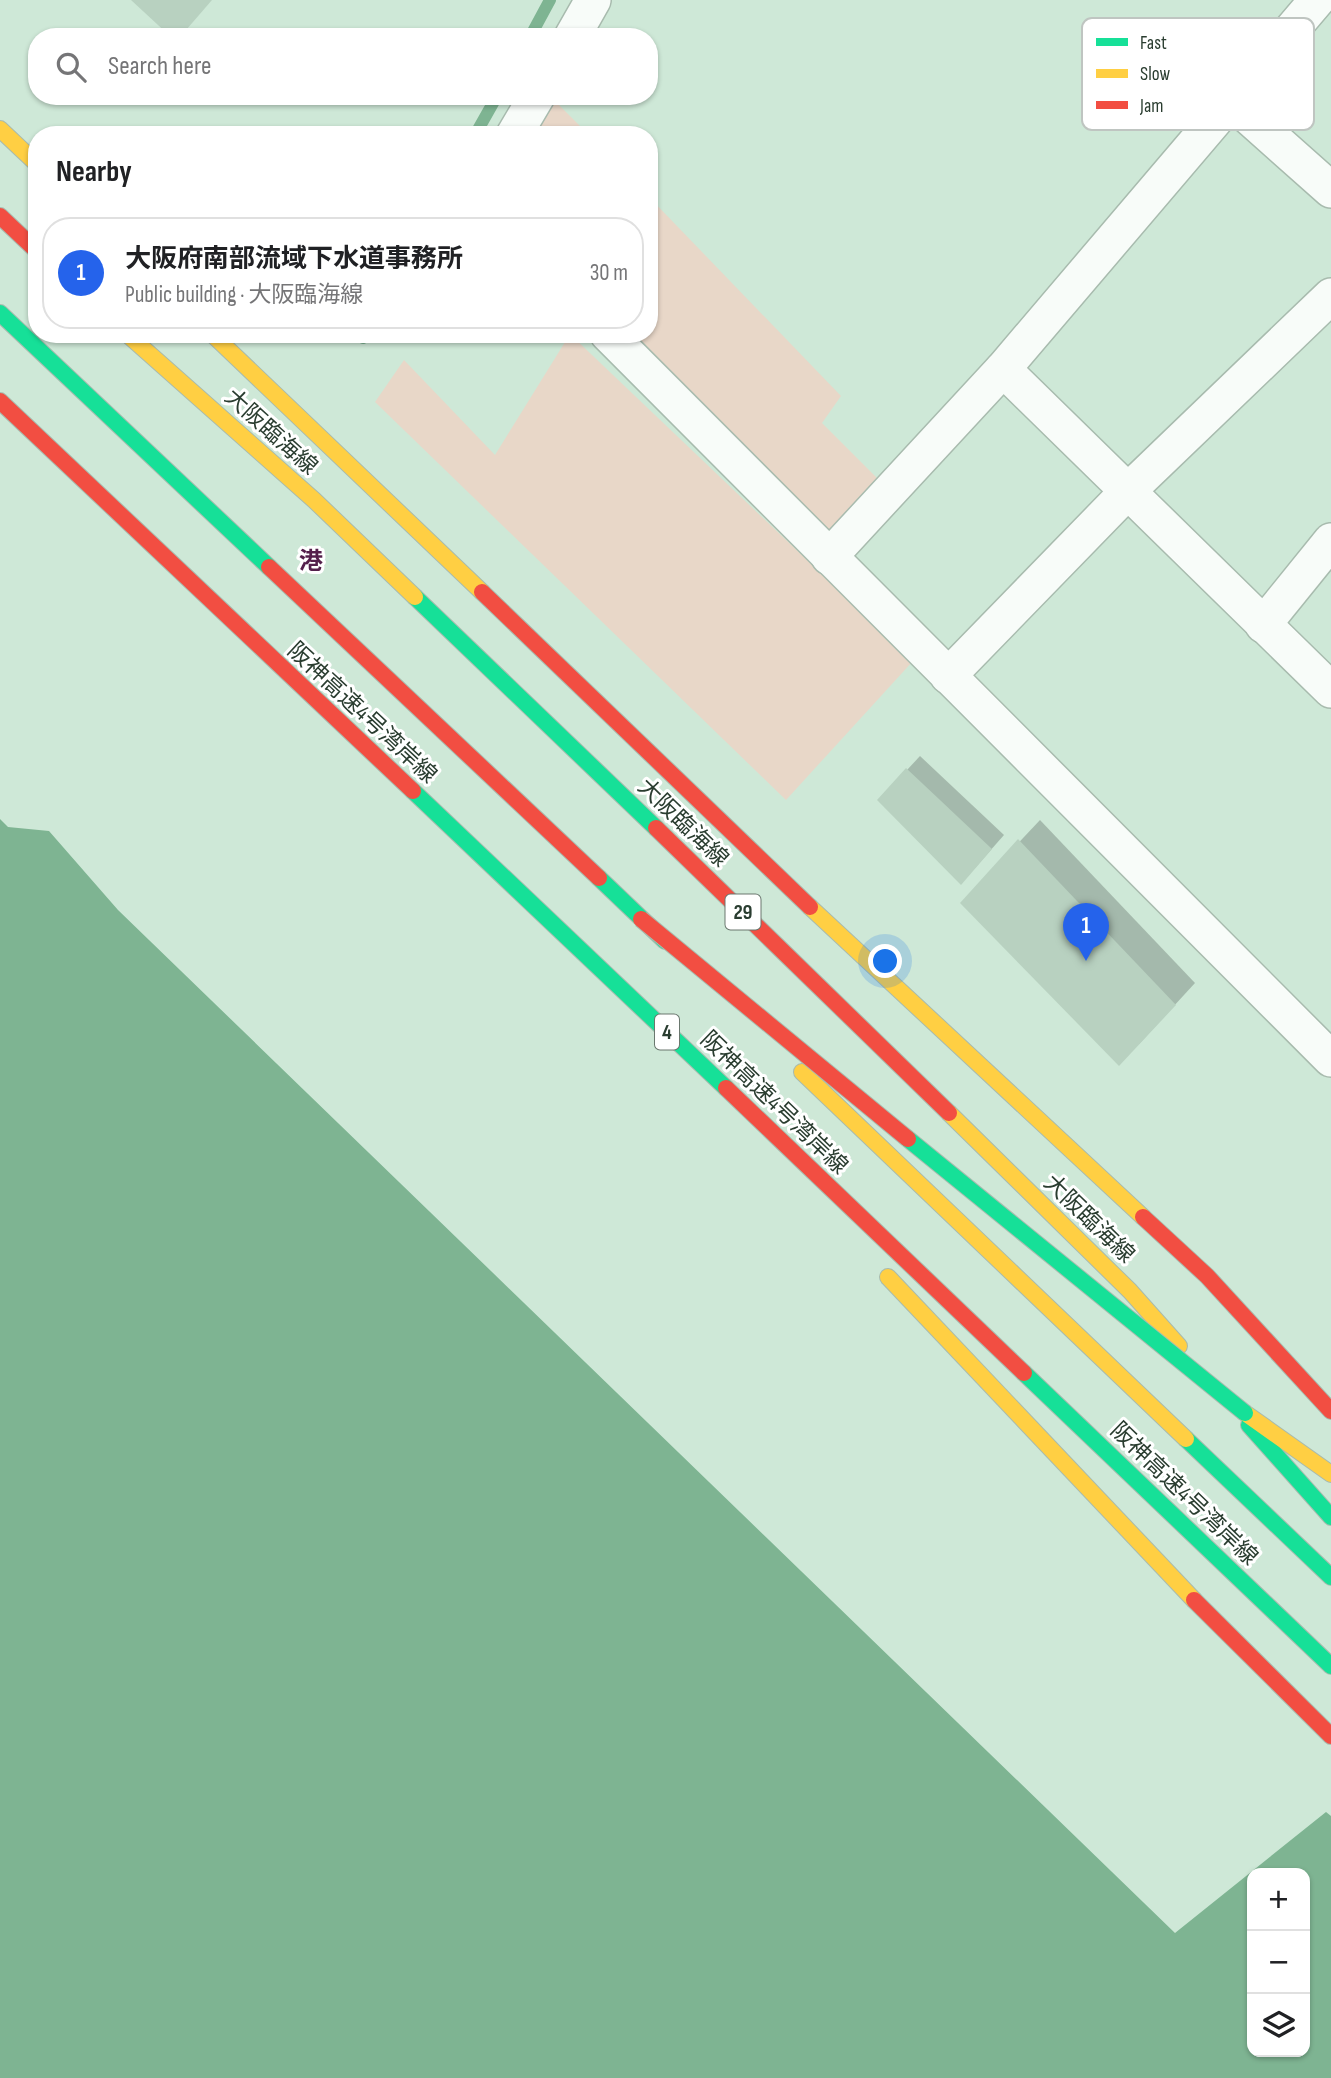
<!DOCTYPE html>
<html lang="en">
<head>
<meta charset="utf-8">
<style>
	:root { --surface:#fff; --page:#f2f2f2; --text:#202124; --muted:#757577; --line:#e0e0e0; --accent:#2563eb }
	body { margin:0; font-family:"Sofia Sans Condensed","Noto Sans JP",sans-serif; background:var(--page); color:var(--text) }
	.controls { position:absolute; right:21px; bottom:21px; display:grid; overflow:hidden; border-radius:14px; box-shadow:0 2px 5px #0004 }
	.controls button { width:63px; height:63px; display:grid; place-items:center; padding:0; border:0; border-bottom:2px solid var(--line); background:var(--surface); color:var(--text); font:35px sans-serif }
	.you { position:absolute; left:886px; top:962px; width:24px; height:24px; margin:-18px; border:5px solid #fff; border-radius:50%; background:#1a73e8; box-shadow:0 0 0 10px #1a73e833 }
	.badge { display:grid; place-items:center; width:46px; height:46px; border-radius:50%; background:var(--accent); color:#fff; font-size:23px; font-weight:700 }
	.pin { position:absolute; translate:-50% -58px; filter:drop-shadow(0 2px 4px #0008) }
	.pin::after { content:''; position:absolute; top:37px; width:24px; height:21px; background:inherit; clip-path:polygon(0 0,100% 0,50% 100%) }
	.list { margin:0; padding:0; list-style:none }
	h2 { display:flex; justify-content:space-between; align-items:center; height:91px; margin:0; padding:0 28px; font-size:30px }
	h2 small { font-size:23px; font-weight:400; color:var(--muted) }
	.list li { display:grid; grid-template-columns:46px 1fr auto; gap:21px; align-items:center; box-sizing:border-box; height:112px; margin:0 14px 14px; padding:0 14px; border:2px solid var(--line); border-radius:28px }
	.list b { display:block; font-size:26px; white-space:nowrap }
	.list p { margin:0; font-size:23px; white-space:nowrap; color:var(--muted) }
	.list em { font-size:23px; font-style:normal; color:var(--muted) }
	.icon { flex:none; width:38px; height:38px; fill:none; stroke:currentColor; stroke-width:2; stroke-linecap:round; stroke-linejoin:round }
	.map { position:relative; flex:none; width:1331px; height:2078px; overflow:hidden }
	.search { position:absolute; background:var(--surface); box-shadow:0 2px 5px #0004; left:28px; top:28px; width:630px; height:77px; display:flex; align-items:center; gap:18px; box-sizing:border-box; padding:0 24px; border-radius:28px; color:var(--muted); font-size:26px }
	.panel { position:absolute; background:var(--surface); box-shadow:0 2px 5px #0004; left:28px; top:126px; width:630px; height:217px; border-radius:28px }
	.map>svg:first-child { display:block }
</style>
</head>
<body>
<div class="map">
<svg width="1331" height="2078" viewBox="0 0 1331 2078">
	<rect width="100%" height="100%" fill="#cee8d7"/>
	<g fill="#e8d7c8">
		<polygon points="550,96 589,135 523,135"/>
		<polygon points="649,197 841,396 822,423 886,487 829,555 617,334 649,334"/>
		<polygon points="570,334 913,661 786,800 375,402 404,360 495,455"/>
	</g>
	<path fill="#7eb492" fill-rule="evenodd" d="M0 819 8 827 49 831 118 910 1175 1933 1326 1812 1331 1816V2078H0ZM1252 1873H1305V2052H1252Z"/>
	<g fill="#0003">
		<polygon points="920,756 1004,835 974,869 907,770"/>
		<polygon points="1040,820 1195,983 1139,1044 962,903"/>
	</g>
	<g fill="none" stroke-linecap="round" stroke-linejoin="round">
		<g stroke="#7eb492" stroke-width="12">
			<polyline points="530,37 550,0"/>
			<polyline points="475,135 497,96"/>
			<polyline points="363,338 365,334"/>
		</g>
	</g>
	<g fill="#b8d1c0">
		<polygon points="131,0 212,0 180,37 171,37"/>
		<polygon points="906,768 992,849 961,885 877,800"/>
		<polygon points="1018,839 1176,1005 1119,1066 960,903"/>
	</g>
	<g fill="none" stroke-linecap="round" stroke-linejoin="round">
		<g stroke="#a8bbae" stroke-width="38">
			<g id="street">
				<polyline points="572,37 593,0"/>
				<polyline points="1231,101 1331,190"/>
				<polyline points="514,135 537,96"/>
				<polyline points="608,334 1331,1059"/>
				<polyline points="1003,369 1331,690"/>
				<polyline points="829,557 1003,369 1317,0"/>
				<polyline points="1263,625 1331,541"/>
				<polyline points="948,676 1127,492 1331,296"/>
			</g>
		</g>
		<g stroke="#a8bbae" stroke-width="18">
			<g id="fast">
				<polyline points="0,313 269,567"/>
				<polyline points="415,597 656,828"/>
				<polyline points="413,791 726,1088"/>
				<polyline points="599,878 665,941"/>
				<polyline points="1024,1373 1331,1666"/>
				<polyline points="1249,1425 1331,1517"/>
				<polyline points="1186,1439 1331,1577"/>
			</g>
		</g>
		<g stroke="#a8bbae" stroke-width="18">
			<g id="slow">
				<polyline points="0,129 37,164"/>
				<polyline points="127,334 314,500 415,597"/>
				<polyline points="212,334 482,592"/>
				<polyline points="810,907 1143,1217"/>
				<polyline points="802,1072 1186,1439"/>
				<polyline points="949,1113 1130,1291 1179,1346"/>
				<polyline points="888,1277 1194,1600"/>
				<polyline points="1245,1413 1331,1474"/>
			</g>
		</g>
		<g stroke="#a8bbae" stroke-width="18">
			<g id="jam">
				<polyline points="0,216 37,251"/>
				<polyline points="0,401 413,791"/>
				<polyline points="269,567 599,878"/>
				<polyline points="482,592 810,907"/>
				<polyline points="656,828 949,1113"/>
				<polyline points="726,1088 1024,1373"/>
				<polyline points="1143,1217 1207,1276 1331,1411"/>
				<polyline points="1194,1600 1331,1736"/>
			</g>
		</g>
		<use href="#street" stroke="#f8fcf9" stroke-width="35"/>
		<use href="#fast" stroke="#16e098" stroke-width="16"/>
		<use href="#slow" stroke="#ffcf43" stroke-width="16"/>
		<use href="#jam" stroke="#f24e42" stroke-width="16"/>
		<g stroke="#a8bbae" stroke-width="18" stroke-linecap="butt">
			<polyline id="fast-bridge" points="908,1139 1245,1413"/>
		</g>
		<g stroke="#a8bbae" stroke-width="18" stroke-linecap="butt">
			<polyline id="jam-bridge" points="641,919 908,1139"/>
		</g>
		<use href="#fast-bridge" stroke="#16e098" stroke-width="16"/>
		<use href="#jam-bridge" stroke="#f24e42" stroke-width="16"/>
	</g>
	<g text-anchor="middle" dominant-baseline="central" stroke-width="6" stroke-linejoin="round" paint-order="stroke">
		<g fill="#fff" stroke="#6a776e" stroke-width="2">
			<rect x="725.5" y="894.5" width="35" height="35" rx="5"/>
			<rect x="655" y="1014.5" width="24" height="35" rx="5"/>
		</g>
		<g font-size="21" font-weight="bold" fill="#2a3d30">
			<text x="743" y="912">29</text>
			<text x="667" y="1032">4</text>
		</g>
		<g font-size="23" fill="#2a3d30" stroke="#fff">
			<text transform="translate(271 432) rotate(42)">大阪臨海線</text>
			<text transform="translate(362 713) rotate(43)">阪神高速4号湾岸線</text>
			<text transform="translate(683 823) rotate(44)">大阪臨海線</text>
			<text transform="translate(774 1103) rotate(44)">阪神高速4号湾岸線</text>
			<text transform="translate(1089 1219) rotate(44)">大阪臨海線</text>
			<text transform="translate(1184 1494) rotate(44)">阪神高速4号湾岸線</text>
		</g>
		<g font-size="24" font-weight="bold" fill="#541f4b" stroke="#fff">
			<text x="311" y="561">港</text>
		</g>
	</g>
	<rect x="1082" y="18" width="232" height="112" rx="10" fill="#fff" stroke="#bfc5c1" stroke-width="2"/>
	<rect x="1096" y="38" width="32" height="8" fill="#16e098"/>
	<rect x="1096" y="69" width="32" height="9" fill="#ffcf43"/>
	<rect x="1096" y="101" width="32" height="8" fill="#f24e42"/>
	<g font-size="19" fill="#2a3d30">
		<text x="1140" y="49">Fast</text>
		<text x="1140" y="80">Slow</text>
		<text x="1140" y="112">Jam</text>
	</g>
</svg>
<div class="controls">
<button>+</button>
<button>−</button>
<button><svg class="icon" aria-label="layers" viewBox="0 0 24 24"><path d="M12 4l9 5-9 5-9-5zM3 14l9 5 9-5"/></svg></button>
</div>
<div class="you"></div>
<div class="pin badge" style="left:1086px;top:961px">1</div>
<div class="search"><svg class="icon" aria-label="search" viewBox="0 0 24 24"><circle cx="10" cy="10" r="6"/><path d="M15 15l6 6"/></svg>Search here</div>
<section class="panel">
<h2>Nearby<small></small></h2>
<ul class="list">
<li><span class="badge">1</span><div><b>大阪府南部流域下水道事務所</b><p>Public building · 大阪臨海線</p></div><em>30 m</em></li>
</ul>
</section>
</div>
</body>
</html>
